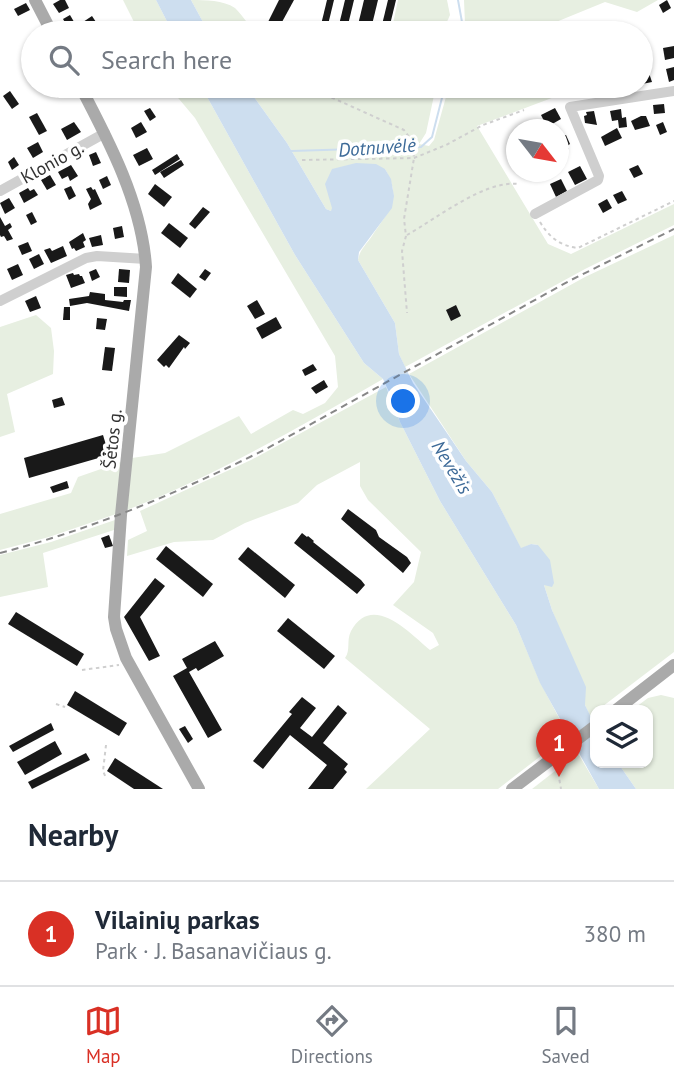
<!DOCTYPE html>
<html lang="en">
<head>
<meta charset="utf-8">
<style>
	:root { --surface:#fff; --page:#f6f6f7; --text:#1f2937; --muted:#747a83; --line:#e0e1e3; --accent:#d93025 }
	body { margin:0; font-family:"PT Sans",sans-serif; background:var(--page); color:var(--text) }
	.controls { position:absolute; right:21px; bottom:21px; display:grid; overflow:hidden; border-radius:14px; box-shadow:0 2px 5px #0004 }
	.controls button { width:63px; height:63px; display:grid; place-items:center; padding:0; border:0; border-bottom:2px solid var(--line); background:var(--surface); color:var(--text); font:35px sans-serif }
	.compass { position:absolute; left:506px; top:119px; width:63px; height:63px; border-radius:50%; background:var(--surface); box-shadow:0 2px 5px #0004; rotate:121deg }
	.you { position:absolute; left:404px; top:402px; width:24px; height:24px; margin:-18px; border:5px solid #fff; border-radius:50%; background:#1a73e8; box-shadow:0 0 0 10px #1a73e833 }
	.badge { display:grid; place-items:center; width:46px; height:46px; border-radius:50%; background:var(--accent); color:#fff; font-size:23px; font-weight:700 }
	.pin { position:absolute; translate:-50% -58px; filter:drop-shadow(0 2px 4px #0008) }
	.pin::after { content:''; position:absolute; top:37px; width:24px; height:21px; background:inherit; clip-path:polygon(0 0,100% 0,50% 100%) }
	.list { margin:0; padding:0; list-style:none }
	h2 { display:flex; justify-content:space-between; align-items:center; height:91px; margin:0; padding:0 28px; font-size:30px }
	h2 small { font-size:23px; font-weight:400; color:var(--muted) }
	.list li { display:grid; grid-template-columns:46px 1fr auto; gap:21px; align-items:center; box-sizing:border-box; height:105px; padding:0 28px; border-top:2px solid var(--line) }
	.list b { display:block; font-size:26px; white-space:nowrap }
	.list p { margin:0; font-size:23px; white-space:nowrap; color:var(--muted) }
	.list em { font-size:23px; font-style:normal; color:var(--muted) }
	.icon { flex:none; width:38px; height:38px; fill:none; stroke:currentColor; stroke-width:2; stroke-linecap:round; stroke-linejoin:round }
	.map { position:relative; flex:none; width:674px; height:789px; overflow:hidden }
	.search { position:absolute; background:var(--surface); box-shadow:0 2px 5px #0004; left:21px; right:21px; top:21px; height:77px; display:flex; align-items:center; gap:18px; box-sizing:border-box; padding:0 24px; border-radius:38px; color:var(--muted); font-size:26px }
	.sheet { height:196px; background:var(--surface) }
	nav { display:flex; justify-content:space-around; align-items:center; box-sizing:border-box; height:98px; border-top:2px solid var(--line); background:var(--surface); font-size:19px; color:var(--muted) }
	nav a { display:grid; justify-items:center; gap:4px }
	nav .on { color:var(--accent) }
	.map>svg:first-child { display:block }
</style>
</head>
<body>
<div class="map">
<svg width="674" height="789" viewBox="0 0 674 789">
	<rect width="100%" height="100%" fill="#fff"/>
	<g fill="#e7efe1">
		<polygon points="123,0 156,0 173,33 137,33 138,30"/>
		<path d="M191 0C206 0 223 0 235 8 244 17 248 26 259 33H209Z"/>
		<polygon points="398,0 447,0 450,15 442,33 391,33"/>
		<polygon points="464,0 658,0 637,12 605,2 534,31 535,33 458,33 465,24"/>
		<path d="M168 86H201L295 255 364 363 383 379C299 427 217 475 127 510L132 458 165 453 239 416 251 434 293 410 303 414 325 403 338 387 335 356 195 118Z"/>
		<path d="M246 86H323L376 97 379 86H436L426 133 419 144 429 146 434 140 449 86H561L565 93 477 126 548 244 571 254 674 204V225L585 269 405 367 399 354 395 323 358 260C360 249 366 245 372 236 388 211 403 200 385 169L331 211 326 209 287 143Z"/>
		<polygon points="674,235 674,652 590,716 585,705 585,694 552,610 544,585 538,545 531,544 521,549 492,492 466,461 409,374 585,277"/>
		<polygon points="36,315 51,328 54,351 53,374 7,394 15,432 0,437 0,327"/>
		<path d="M386 387 400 422 440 501 516 625 540 682 568 735 498 789H366L430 729 345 658C351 650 346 641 351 631 372 592 410 633 430 650L439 645 433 633 393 605 414 582 421 552 368 500 360 486V462L317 485 298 503 245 523 213 540 174 542 127 556 128 540 147 531 140 511 251 460Z"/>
		<polygon points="124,461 116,514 49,537 0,550 0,514 71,493 78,477"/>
		<polygon points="115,520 114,530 43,553 48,587 0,597 0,555 51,542"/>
		<polygon points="661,695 674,698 674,789 636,789 618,763 648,763 648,710 632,710 648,698"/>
		<polygon points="576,750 599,789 532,789 564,764 562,761"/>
	</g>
	<g fill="#cddeef">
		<polygon points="156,0 191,0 209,33 173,33"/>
		<polygon points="201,86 246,86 287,143 326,209 331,211 332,208 325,184 332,169 356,163 376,164 385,169 391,179 394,196 392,208 359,252 358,260 395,323 399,354 413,383 466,461 492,492 521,548 531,544 538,545 550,560 554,583 552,587 544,585 552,610 586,687 585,705 595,725 595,763 618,763 636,789 599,789 540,683 516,625 440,501 400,422 391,396 383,379 364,363 295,255"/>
	</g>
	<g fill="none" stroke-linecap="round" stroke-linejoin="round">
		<g stroke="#cddeef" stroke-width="2">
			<polyline points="454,33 462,22 458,0"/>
			<polyline points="291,151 421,147 432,137 445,86"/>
		</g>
	</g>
	<g fill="#191919">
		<polygon points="60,0 65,0 69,8 59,13 53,4"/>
		<polygon points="279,0 294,0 276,33 265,28"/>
		<polygon points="327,0 334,0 326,33 319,33"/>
		<polygon points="345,0 354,0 346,33 337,33"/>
		<polygon points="364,0 378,0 370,33 356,33"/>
		<polygon points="388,0 396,0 388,33 380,33"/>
		<polygon points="667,0 671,8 663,13 659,5"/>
		<polygon points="26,3 30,10 18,16 14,9"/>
		<polygon points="70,15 77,27 70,31 63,19"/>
		<polygon points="92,16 96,22 83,30 81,26 85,24 83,22"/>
		<polygon points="674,46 674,58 665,60 663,48"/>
		<polygon points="31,66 33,69 33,84 25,69"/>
		<polygon points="674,67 674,80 669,82 666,69"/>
		<polygon points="648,70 652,82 642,84 641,72"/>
		<polygon points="57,86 65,86 69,92 58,98 53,88"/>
		<polygon points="340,86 376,86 374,95"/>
		<polygon points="570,86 581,86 582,95 572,96"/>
		<polygon points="10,91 19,104 12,109 3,96"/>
		<polygon points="664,104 665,113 654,114 653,105"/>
		<polygon points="150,108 156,117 150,121 144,111"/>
		<polygon points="555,108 561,119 547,127 541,115"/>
		<polygon points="621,109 622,118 626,117 627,127 619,128 618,120 612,121 610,111"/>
		<polygon points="594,111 597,125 585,123 584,116 587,115 586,112"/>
		<polygon points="37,113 47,131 39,135 29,117"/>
		<polygon points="641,116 646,116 650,126 635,130 631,121"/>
		<polygon points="74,122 81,132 67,140 61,129"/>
		<polygon points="141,122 147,132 136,138 131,128"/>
		<polygon points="663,122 667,132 660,135 656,125"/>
		<polygon points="617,128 622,138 605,146 601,137"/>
		<polygon points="566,135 570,144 567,146 569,149 562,153 558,149 558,139"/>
		<polygon points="38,142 43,152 33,158 27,148"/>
		<polygon points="147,148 153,159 139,166 133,155"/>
		<polygon points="96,152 101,163 93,166 89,155"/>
		<polygon points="177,154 180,159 155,175 152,170"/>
		<polygon points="14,157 19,165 12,170 8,162"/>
		<polygon points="181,160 184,165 164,178 160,172"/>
		<polygon points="71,165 78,176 70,181 68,176 62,179 58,172"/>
		<polygon points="638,165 643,174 634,178 629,169"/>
		<polygon points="580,166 587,179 575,185 568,172"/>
		<polygon points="50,175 56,185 47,190 41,180"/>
		<polygon points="107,176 111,185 103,189 99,180"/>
		<polygon points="561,179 567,191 556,197 550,184"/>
		<polygon points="155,184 172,197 164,207 148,194"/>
		<polygon points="71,186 76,196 69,200 64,189"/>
		<polygon points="91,187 93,190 95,189 102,204 90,210 88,204 91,199 86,189"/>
		<polygon points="28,188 30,191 34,189 38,195 24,203 19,193"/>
		<polygon points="622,191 627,200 618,204 613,195"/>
		<polygon points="9,198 15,208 5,214 0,203"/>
		<polygon points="607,199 612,208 603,213 598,204"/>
		<polygon points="203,207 210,212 195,229 189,224"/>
		<polygon points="32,212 37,222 31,225 26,215"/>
		<polygon points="0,217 5,226 10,223 12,227 8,230 13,239 7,241 4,236 1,237 0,235"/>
		<polygon points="169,223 188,238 180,248 161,233"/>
		<polygon points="122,226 124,237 115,239 113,228"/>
		<polygon points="83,233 86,240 83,242 85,247 76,251 74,248 72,249 69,242"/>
		<polygon points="101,235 103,245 92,247 89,238"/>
		<polygon points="28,242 32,251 22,255 18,246"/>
		<polygon points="63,246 67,256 51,263 44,250 50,248 52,251"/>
		<polygon points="39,254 44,264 34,269 29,259"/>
		<polygon points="18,264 23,275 12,280 7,269"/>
		<polygon points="96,269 100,277 92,281 89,272"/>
		<polygon points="119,269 130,270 129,283 118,282"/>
		<polygon points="205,269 211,273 205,281 199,277"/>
		<polygon points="73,273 74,275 79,274 80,276 82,276 85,283 71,288 66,275"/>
		<polygon points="178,273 197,289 190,298 171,283"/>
		<polygon points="114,287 127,287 127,297 114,296"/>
		<polygon points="90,292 105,294 105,300 123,302 124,300 131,300 129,311 87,303 70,306 69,299 89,296"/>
		<polygon points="36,296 41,308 30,312 25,301"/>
		<polygon points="257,300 265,314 255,319 247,306"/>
		<polygon points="456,305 461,316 451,321 446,310"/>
		<polygon points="64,307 70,307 70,320 63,320"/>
		<polygon points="276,317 282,328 262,339 256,328"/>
		<polygon points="97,318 107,319 105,330 96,329"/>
		<polygon points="179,335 190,343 185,349 184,347 169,368 166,365 164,367 157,360"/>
		<polygon points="105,347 115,348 112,371 102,370"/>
		<polygon points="313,364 317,370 305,376 302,370"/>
		<polygon points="324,380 328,387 316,394 311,388"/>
		<polygon points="62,397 65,405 54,408 52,400"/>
		<polygon points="103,435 109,455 29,478 24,458"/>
		<polygon points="67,481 69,488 53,493 50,487"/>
		<polygon points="348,509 376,530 379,537 407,557 411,563 403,573 341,519"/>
		<polygon points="302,533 307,537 308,536 314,541 313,542 361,580 365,585 357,594 294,543"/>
		<polygon points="109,535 113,546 105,548 101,538"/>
		<polygon points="166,546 213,584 203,597 156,559"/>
		<polygon points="248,547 295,585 285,598 238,559"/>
		<polygon points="155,578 165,586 140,617 160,656 149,661 124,617"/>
		<polygon points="16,612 84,654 77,666 8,624"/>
		<polygon points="288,618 335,656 324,669 277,631"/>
		<polygon points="215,641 224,656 198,671 196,668 189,672 222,730 208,738 173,676 187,668 182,659"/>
		<polygon points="75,691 127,723 119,736 67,705"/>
		<polygon points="302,697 316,708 300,728 312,737 338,705 347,713 323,743 348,764 344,769 347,772 333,789 308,789 327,765 290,735 263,769 253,761 292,714 289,712"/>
		<polygon points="51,723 54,730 13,752 9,746"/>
		<polygon points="185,726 193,739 188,743 179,729"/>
		<polygon points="55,741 62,754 25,775 17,762"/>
		<polygon points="86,753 90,760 32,789 28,782"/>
		<polygon points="115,758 163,789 134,789 107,771"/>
	</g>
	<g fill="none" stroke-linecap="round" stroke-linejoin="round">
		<g stroke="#cfcfcf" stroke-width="2" stroke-dasharray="3.5 3.5" stroke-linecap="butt">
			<polyline points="282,33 283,31"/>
			<polyline points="306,86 404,130 412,141 414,158 404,219 406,236 402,251 407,313"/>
			<polyline points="302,160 414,158 446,145 483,125 524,110"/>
			<path d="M540 222C549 237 560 246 578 248L674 201"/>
			<path d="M407 235C437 218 485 180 518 184"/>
			<polyline points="82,670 119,665"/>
			<polyline points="56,704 65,707"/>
			<polyline points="106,745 103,771 106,778"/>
			<polyline points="557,766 561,789"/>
		</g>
		<g stroke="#cfcfcf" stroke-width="10">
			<polyline points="0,191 105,133"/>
			<polyline points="535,214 598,180 599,176 570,107 674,91"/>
			<polyline points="0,301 86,258 97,256 146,259"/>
		</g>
		<g stroke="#aaa" stroke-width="12">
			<polyline points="35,0 52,33"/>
			<path d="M80 86C109 141 142 204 146 267L121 515 114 617 116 629 126 658 199 789"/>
			<polyline points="616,710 674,665"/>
			<polyline points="512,789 595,726"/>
		</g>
		<path stroke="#878787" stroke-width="2" stroke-dasharray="7 5" stroke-linecap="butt" d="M0 553C93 529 180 492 266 449L571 280 674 229"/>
	</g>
	<g text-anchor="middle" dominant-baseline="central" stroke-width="7" stroke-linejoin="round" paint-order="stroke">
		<g font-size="18" fill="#323232" stroke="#fff">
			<text transform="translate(52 162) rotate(-29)">Klonio g.</text>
			<text transform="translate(112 439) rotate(-84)">Šėtos g.</text>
		</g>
		<g font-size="19" font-style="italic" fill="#3d6a98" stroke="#fff">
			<text transform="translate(377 147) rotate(-4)">Dotnuvėlė</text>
			<text transform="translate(452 467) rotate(59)">Nevėžis</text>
		</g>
	</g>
</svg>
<div class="controls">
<button><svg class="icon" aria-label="layers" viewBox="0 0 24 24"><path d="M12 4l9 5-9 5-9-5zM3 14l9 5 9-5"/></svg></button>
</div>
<svg class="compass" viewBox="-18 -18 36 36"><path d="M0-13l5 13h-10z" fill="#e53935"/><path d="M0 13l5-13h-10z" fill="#747a83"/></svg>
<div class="you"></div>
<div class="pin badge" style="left:559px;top:777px">1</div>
<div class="search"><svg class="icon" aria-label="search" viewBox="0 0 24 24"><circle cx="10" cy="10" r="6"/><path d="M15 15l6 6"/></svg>Search here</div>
</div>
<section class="sheet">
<h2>Nearby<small></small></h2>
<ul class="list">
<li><span class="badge">1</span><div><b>Vilainių parkas</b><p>Park · J. Basanavičiaus g.</p></div><em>380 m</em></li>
</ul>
</section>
<nav>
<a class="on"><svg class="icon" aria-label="map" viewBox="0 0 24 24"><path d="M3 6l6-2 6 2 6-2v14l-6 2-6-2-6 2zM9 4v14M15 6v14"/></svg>Map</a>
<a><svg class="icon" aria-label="directions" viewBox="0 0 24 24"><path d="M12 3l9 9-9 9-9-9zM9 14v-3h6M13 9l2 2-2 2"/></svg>Directions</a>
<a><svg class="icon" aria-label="saved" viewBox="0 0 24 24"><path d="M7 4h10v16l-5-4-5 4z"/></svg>Saved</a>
</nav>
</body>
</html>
